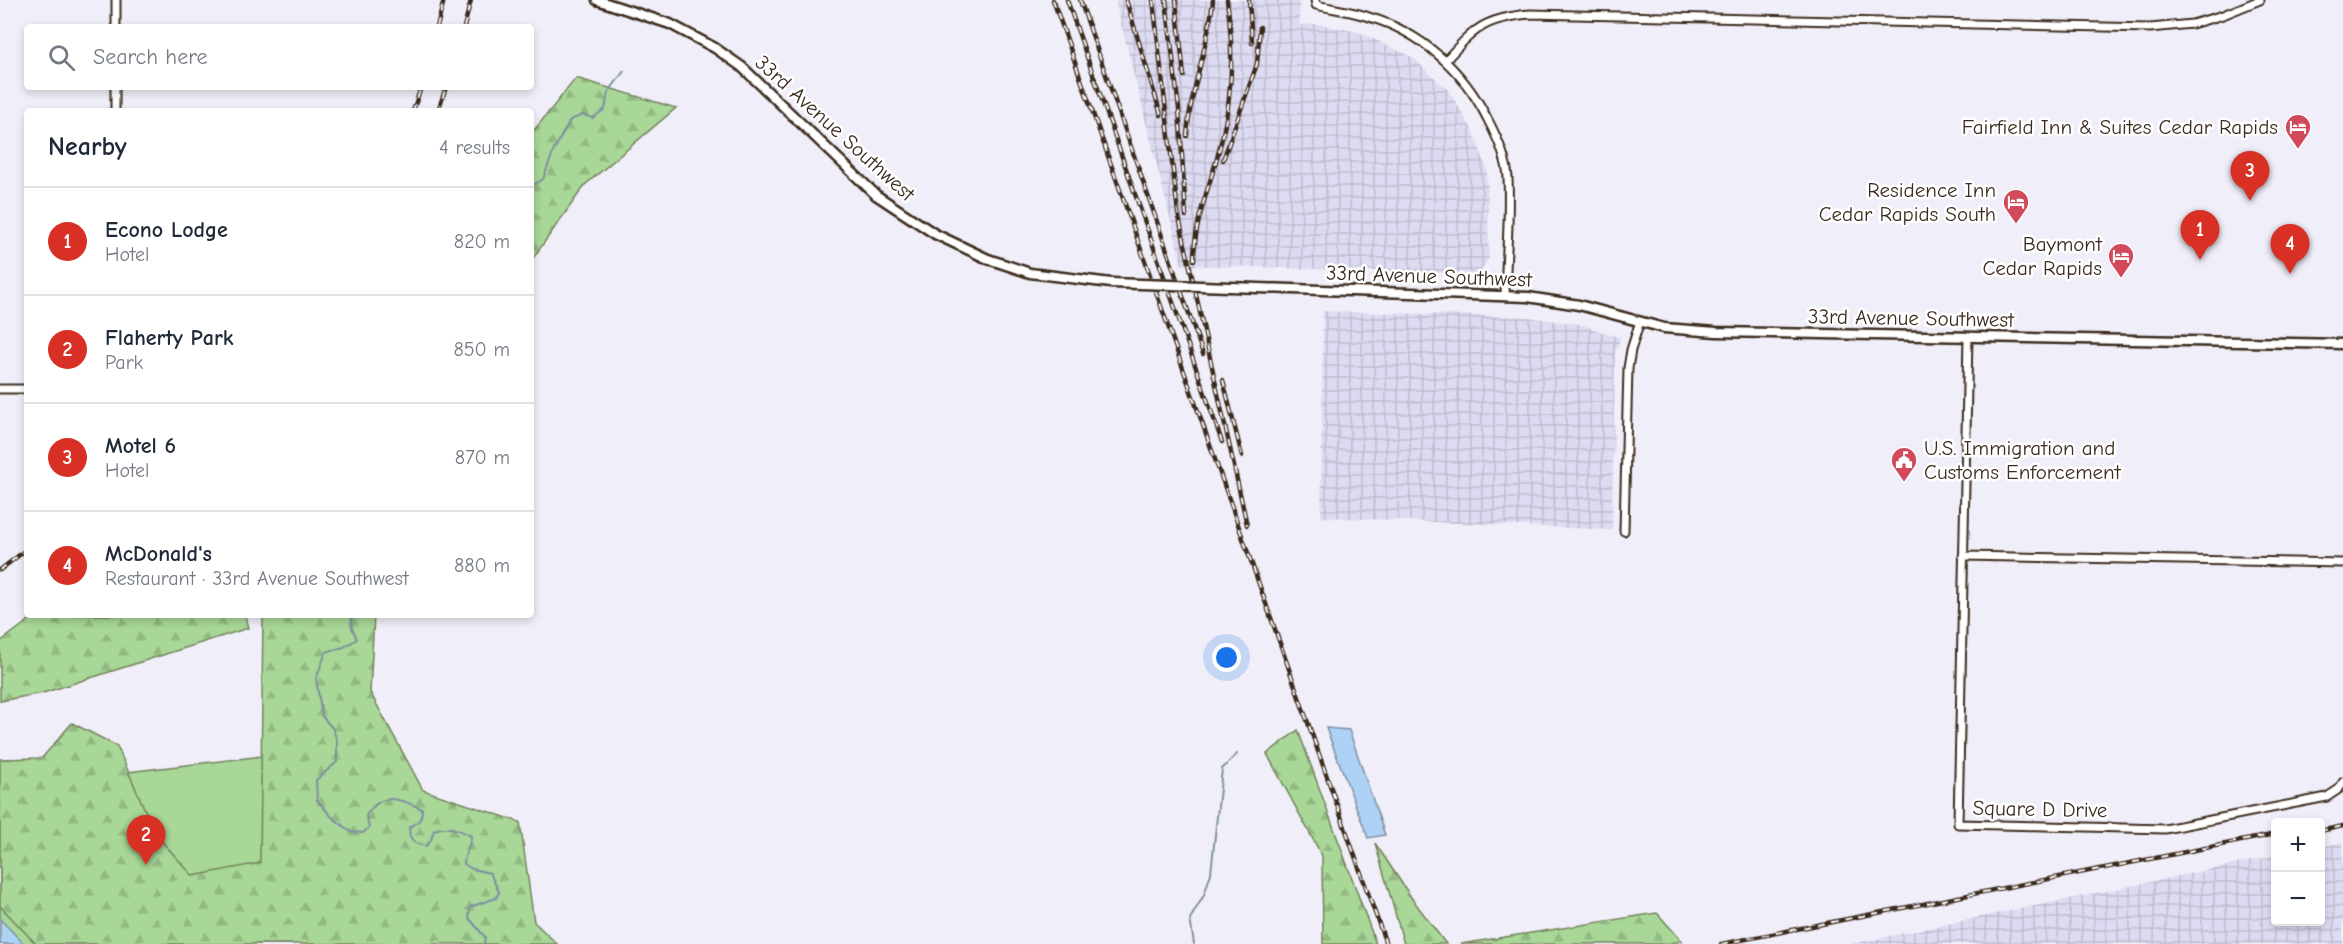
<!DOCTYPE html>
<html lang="en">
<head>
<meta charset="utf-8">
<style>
	:root { --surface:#fff; --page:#f2f2f3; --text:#1f2937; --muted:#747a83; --line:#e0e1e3; --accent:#d93025 }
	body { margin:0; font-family:"Comic Neue",sans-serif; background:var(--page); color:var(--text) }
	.controls { position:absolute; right:18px; bottom:18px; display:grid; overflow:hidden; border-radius:6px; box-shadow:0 3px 9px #0003 }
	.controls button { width:54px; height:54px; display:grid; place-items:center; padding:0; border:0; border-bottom:2px solid var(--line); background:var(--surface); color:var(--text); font:30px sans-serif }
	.you { position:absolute; left:1227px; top:658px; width:21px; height:21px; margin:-15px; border:4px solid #fff; border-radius:50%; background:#1a73e8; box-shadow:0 0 0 9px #1a73e833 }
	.badge { display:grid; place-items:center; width:39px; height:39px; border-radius:50%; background:var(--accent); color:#fff; font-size:20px; font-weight:700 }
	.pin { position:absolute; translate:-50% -50px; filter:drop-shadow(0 2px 3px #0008) }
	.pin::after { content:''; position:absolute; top:32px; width:21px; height:18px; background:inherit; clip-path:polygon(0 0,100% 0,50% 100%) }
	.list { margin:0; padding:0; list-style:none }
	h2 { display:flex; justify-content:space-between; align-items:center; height:78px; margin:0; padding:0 24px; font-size:26px }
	h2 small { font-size:20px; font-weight:400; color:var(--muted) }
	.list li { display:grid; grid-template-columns:39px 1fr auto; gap:18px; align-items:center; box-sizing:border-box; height:108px; padding:0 24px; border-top:2px solid var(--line) }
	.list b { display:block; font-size:22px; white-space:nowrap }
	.list p { margin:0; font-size:20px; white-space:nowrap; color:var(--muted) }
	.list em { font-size:20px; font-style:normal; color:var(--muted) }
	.icon { flex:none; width:33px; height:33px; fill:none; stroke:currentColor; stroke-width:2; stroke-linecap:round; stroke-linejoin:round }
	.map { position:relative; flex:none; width:2343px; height:944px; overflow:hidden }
	.search { position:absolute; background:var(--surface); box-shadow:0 3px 9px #0003; left:24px; top:24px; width:510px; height:66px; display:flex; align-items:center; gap:15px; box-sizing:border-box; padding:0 21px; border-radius:6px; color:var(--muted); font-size:22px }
	.panel { position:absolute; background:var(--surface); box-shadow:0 3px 9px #0003; left:24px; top:108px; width:510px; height:510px; border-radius:6px }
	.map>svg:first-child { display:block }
</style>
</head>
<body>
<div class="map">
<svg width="2343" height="944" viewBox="0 0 2343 944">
	<defs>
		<pattern id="industrial-grid" width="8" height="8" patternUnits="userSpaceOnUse" patternTransform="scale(1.5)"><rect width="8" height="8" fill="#dddbf1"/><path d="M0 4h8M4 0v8" fill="none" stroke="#bfbcce"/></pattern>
		<pattern id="forest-firs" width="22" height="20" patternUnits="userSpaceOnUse" patternTransform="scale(1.5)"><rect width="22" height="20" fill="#a8d797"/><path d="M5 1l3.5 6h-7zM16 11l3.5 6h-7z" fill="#92b982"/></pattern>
	</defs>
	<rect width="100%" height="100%" fill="#f0eff9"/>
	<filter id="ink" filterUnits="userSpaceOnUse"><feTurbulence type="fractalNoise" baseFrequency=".0167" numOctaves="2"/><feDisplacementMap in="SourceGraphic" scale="12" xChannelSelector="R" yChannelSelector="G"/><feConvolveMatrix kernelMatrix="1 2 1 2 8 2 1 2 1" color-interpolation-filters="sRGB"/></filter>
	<g filter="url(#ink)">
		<g fill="url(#industrial-grid)">
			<polygon points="1115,0 1299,0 1300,25 1317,24 1359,32 1412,57 1449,91 1473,131 1487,169 1489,258 1479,274 1182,265"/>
			<polygon points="1323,311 1527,317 1579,324 1621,338 1615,352 1612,530 1321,517"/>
			<polygon points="2343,842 2343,944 1851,944 2275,856 2276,922 2320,922 2321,847"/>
		</g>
		<polygon fill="#a8d797" stroke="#72805a" stroke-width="1.5" points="296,752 291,944 0,944 0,787"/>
		<g fill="url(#forest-firs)" stroke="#72805a" stroke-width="1.5">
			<polygon points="576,78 676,108 585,185 531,261 531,134"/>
			<polygon points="36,615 245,615 248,628 43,693 0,701 0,642"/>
			<polygon points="263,615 374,615 370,692 423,790 520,822 534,922 557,944 36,944 0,906 0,759 42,758 72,723 117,746 156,835 193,876 260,863"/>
			<polygon points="1298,730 1376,944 1323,944 1322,856 1267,754"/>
			<polygon points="1375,843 1413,900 1446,944 1404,944"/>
			<polygon points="1657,913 1682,941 1666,944 1461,944"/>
		</g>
		<g fill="#add2f6" stroke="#7f8fa0" stroke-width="1.5">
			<polygon points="1326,728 1349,730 1385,835 1368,838"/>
			<polygon points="0,919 24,944 0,944"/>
		</g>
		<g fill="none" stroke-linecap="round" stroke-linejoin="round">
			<g stroke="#7f8fa0" stroke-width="2">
				<polyline points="531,183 535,184 543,179 554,150 570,120 583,115 593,118 605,109 608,93 624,71"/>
				<path d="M351 615 352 628 357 639 344 647 326 652 316 679 322 716 333 729 337 741V762L316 780 317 800 332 817 351 832 363 833 369 827 366 816C381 791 399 798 422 809 422 820 418 823 409 827L410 837 417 844 426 846 431 840 434 830C449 825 458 829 471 836 471 846 464 853 464 864L472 869 490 873 499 892 496 898 470 907 469 918 485 937 484 944"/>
				<polyline points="1194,944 1190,919 1204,895 1211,873 1222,769 1237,754"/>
			</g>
			<g stroke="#3b2a1e" stroke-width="11">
				<g id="minor">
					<path d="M1315 0 1316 5C1333 9 1352 11 1369 17 1421 32 1463 70 1487 118 1496 135 1507 158 1508 178 1510 217 1506 257 1505 296"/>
					<polyline points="116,27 116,0"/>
					<path d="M1446 60C1475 28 1485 18 1530 14L2150 28 2192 24 2223 15 2260 0"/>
					<polyline points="115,111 115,87"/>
					<polyline points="1968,337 1958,824 2165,829 2327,797 2339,789 2343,782"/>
					<polyline points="0,389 27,389"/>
					<polyline points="1624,531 1628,368 1631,350 1640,321"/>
					<polyline points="1963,556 2343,563"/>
				</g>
			</g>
			<g stroke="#3b2a1e" stroke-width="13">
				<g id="tertiary">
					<polyline points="597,0 670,24 715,48 742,67 876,195 935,234 988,259 1030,273 1111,283"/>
					<polyline points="1230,287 1528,297 1579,305 1664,328 1716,332 2343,344"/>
				</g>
			</g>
			<use href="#minor" stroke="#fff" stroke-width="7"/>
			<use href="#tertiary" stroke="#fff" stroke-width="8"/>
			<g stroke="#3b2a1e" stroke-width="4.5">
				<g id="rail">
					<polyline points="1053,0 1386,944"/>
					<polyline points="1067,0 1222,442"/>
					<polyline points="1080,0 1203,354"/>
					<polyline points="1126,0 1161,115"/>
					<polyline points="1153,0 1178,213 1247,525"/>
					<polyline points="1166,0 1179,109 1186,216"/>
					<polyline points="1176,0 1184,76"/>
					<polyline points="1249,0 1252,43"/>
					<polyline points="437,27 444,0"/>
					<polyline points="464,27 471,0"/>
					<polyline points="413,111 421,87"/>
					<polyline points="438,111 446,87"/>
					<path d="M1187 136C1190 89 1209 46 1213 0"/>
					<polyline points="1223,160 1257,64 1260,27"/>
					<path d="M1194 260C1194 224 1207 193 1217 158 1232 106 1235 54 1227 0"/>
					<polyline points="1223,380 1242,456"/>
					<polyline points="0,570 27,549"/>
					<polyline points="2320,831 2343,826"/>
					<polyline points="1721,944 2276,834"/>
				</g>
			</g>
			<use href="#rail" stroke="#fff" stroke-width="2" stroke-dasharray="7" stroke-linecap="butt"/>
			<g stroke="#3b2a1e" stroke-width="13" stroke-linecap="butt">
				<polyline id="tertiary-bridge" points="1111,283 1230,287"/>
			</g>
			<use href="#tertiary-bridge" stroke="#fff" stroke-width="8"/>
		</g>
	</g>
	<defs>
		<g id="hotel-pin" transform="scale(1.35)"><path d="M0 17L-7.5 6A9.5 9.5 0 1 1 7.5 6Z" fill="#d1495b" stroke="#fff"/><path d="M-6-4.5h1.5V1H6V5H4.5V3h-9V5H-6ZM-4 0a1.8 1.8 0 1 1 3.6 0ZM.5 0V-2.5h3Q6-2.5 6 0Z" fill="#fff"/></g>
		<g id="civic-pin" transform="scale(1.35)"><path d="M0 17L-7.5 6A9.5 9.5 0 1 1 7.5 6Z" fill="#d1495b" stroke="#fff"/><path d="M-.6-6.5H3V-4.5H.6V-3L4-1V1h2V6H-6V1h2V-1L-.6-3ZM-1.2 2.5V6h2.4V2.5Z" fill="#fff"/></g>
	</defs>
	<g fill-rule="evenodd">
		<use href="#hotel-pin" x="2298" y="127"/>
		<use href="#hotel-pin" x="2016" y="202"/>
		<use href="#hotel-pin" x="2121" y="256"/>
		<use href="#civic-pin" x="1904" y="460"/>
	</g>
	<g text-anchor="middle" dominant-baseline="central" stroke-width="5" stroke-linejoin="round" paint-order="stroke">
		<g font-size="21" fill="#3b2a1e" stroke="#fff" text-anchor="end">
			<text x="2278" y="127">Fairfield Inn &amp; Suites Cedar Rapids</text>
			<text x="1996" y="190">Residence Inn<tspan x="1996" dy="24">Cedar Rapids South</tspan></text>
			<text x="2102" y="244">Baymont<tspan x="2102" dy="24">Cedar Rapids</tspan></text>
			<text x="1924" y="448" text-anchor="start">U.S. Immigration and<tspan x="1924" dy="24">Customs Enforcement</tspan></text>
		</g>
		<g font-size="21" fill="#3b2a1e" stroke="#fff">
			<text transform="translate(835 128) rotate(42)">33rd Avenue Southwest</text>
			<text transform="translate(1429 276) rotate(2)">33rd Avenue Southwest</text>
			<text transform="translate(1911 318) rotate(1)">33rd Avenue Southwest</text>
			<text transform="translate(2040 809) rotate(1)">Square D Drive</text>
		</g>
	</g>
</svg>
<div class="controls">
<button>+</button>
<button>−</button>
</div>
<div class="you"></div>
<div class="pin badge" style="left:2200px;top:260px">1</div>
<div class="pin badge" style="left:146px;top:865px">2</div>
<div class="pin badge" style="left:2250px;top:201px">3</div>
<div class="pin badge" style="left:2290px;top:274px">4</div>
<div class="search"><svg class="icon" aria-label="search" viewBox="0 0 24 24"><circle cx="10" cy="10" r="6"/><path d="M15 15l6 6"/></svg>Search here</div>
<section class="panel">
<h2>Nearby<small>4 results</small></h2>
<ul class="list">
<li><span class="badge">1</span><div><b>Econo Lodge</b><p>Hotel</p></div><em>820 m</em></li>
<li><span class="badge">2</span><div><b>Flaherty Park</b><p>Park</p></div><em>850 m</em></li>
<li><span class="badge">3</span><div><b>Motel 6</b><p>Hotel</p></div><em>870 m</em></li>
<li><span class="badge">4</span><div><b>McDonald's</b><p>Restaurant · 33rd Avenue Southwest</p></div><em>880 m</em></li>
</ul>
</section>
</div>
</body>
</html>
